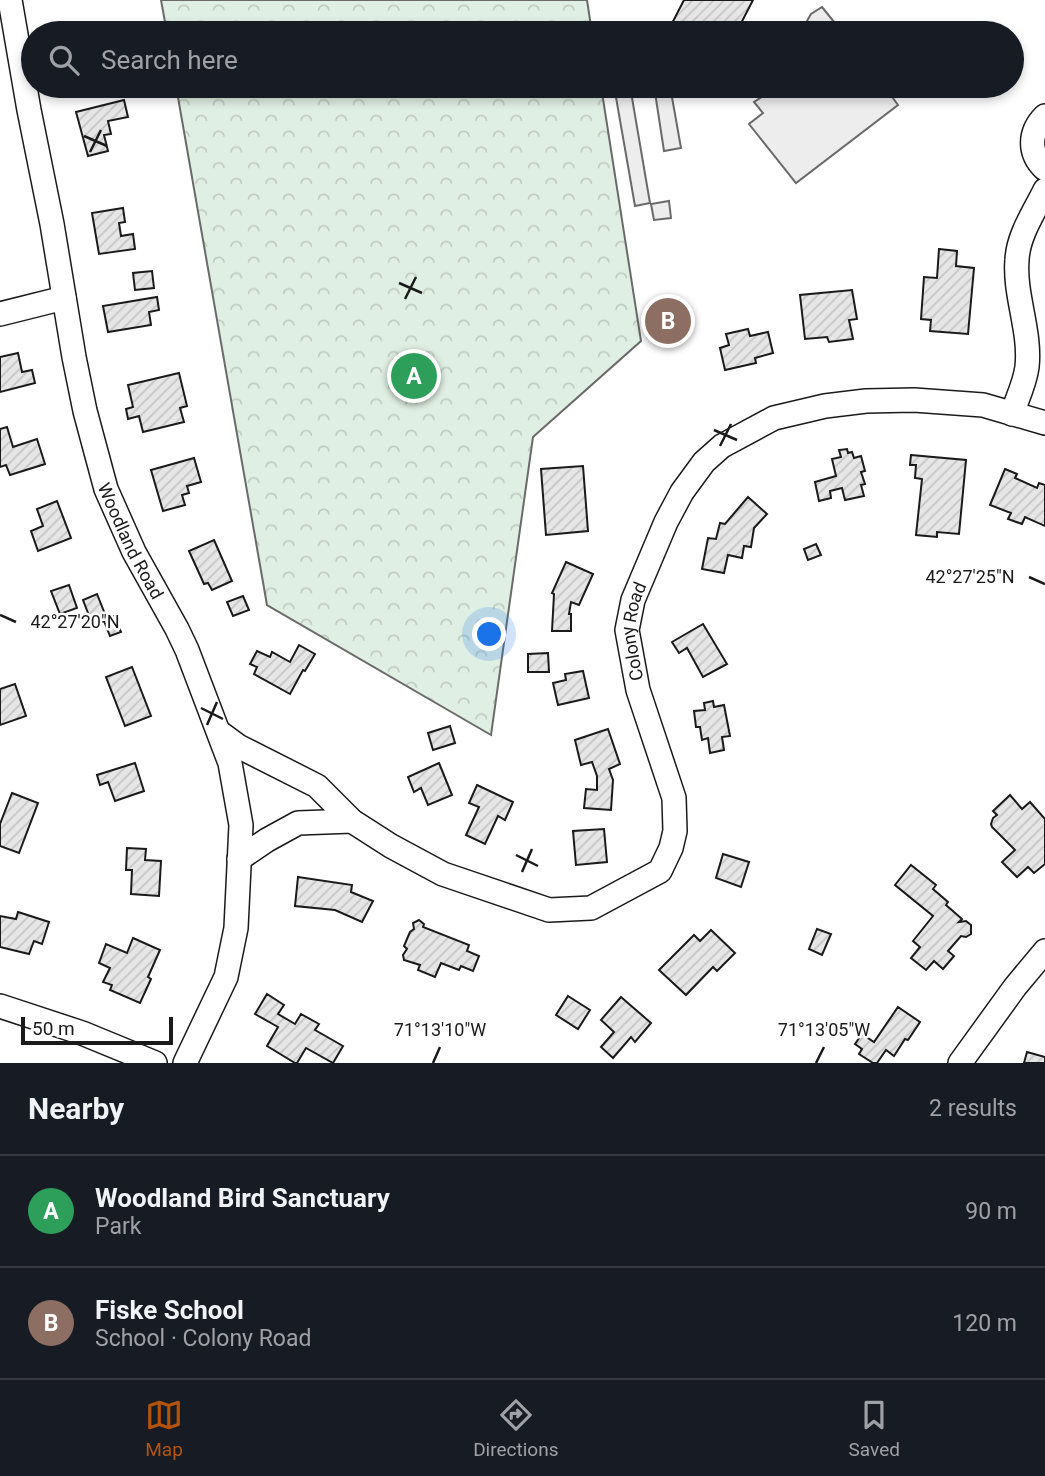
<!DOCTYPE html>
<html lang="en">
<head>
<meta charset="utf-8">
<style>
	:root { --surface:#171b24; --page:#20242c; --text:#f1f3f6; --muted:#9ea1a6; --line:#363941; --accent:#b45309 }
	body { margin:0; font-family:Roboto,sans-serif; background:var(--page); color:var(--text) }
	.scale { position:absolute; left:21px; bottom:18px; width:152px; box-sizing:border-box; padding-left:7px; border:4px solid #1a1a1a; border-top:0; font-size:19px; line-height:24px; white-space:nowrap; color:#1a1a1a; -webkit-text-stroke:5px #fff; paint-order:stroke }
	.you { position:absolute; left:490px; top:635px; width:24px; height:24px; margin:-18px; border:5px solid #fff; border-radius:50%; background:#1a73e8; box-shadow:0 0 0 10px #1a73e833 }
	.badge { display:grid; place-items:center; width:46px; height:46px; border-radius:50%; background:var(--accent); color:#fff; font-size:23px; font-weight:700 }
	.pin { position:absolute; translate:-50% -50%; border:4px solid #fff; box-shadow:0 2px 7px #0006 }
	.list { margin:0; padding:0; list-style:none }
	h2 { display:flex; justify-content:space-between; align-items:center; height:91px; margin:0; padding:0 28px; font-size:30px }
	h2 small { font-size:23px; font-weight:400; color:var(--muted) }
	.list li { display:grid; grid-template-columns:46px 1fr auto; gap:21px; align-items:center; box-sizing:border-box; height:112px; padding:0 28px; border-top:2px solid var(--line) }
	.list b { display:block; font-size:26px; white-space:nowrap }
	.list p { margin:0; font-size:23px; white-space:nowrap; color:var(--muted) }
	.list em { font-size:23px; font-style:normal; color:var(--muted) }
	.icon { flex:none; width:38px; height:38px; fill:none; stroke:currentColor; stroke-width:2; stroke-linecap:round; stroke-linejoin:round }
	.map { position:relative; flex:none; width:1045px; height:1063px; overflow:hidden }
	.search { position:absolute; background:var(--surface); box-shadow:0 4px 10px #0003; left:21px; right:21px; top:21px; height:77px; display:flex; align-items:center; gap:18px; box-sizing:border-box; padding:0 24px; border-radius:38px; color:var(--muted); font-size:26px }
	.sheet { height:315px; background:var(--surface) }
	nav { display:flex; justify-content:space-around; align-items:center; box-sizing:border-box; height:98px; border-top:2px solid var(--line); background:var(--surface); font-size:19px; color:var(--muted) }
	nav a { display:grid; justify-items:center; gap:4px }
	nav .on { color:var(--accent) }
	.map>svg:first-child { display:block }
</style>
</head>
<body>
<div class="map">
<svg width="1045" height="1063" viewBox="0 0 1045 1063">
	<defs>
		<pattern id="park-crowns" width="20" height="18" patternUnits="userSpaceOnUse" patternTransform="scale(1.75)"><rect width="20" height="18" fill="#e0efe3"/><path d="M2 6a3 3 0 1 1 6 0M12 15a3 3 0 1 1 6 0" fill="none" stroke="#c0ccc2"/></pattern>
		<pattern id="building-hatch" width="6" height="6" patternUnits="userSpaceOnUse" patternTransform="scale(1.75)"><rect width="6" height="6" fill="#e6e6e6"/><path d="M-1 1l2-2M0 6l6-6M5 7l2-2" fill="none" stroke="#c5c5c5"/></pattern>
	</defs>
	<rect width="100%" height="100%" fill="#fff"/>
	<g fill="url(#park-crowns)" stroke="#6a6a6a" stroke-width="2">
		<polygon points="161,0 587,0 592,33 167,33"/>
		<polygon points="176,86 601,86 641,341 533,437 491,735 267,605"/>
	</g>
	<g fill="#ededed" stroke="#6a6a6a" stroke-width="2">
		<polygon points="822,7 843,33 800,33 811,14"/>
		<polygon points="614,86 630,86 650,203 635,206"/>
		<polygon points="654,86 670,86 681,148 664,151"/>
		<polygon points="770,86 884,86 898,105 796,183 749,124 763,113 754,102 768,93"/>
		<polygon points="669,201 671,218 654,220 651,204"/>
	</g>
	<g fill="url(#building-hatch)" stroke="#1a1a1a" stroke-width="2">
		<polygon points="684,0 753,0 736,33 667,33"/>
		<polygon points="95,27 96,33 65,33 65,31"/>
		<polygon points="124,100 128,117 108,121 111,134 104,135 108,151 88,156 76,112"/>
		<polygon points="123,208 125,222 119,223 121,236 133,234 135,249 99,254 92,213"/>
		<polygon points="939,249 957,251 956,266 974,268 968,334 930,331 931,320 921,319 924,277 937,278"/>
		<polygon points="152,271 154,288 135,290 133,273"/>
		<polygon points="852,290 857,319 849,320 853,339 829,342 827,337 805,339 800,295"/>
		<polygon points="157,297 159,310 149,312 151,325 108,332 103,306"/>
		<polygon points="748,329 750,336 768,332 773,353 755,358 756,363 725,370 720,348 729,345 726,334"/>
		<polygon points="18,353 22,372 32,370 35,383 0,392 0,357"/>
		<polygon points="179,373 187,406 180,408 184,422 143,432 139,416 128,419 126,409 133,407 128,385"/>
		<polygon points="7,427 13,447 37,439 45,464 10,475 6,465 0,467 0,429"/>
		<polygon points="847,449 848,453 852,452 854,458 861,456 865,471 861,472 865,484 861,485 864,496 845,500 842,488 830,491 831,498 819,501 815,482 836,476 832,459 841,457 839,450"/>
		<polygon points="911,455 966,460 959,534 937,532 937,537 916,535 922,479 915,478 916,465 910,465"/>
		<polygon points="194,458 201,482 187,486 189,493 182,495 185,505 163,511 151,470"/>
		<polygon points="583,466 588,531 546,535 541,469"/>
		<polygon points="1005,469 1017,474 1015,478 1037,488 1039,483 1045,485 1045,526 1025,517 1022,524 1008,519 1011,513 990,505"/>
		<polygon points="748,497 767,514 754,528 751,547 744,546 742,558 728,555 724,573 702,569 708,538 716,539 720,523 725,524"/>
		<polygon points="57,501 71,538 38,551 31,531 43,526 37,509"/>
		<polygon points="214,540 232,581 212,590 208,583 204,584 189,551"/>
		<polygon points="816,544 821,555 808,560 804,549"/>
		<polygon points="566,562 593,574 579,605 571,602 569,614 571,614 571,631 552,631 554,594 552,593"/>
		<polygon points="69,585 77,608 60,614 51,591"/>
		<polygon points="97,594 107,619 114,616 121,632 110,636 104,621 93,626 83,600"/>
		<polygon points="243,596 249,610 233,616 227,602"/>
		<polygon points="703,624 727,664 703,677 687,648 679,653 672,642"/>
		<polygon points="299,645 315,654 305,671 303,670 290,694 254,674 257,667 250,664 257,651 270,657 272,652 290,662"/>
		<polygon points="548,653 549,672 528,672 528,654"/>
		<polygon points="132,667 151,716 125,726 106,677"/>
		<polygon points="583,671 589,698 558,705 553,683 566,680 565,674"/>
		<polygon points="15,684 26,716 0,725 0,689"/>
		<polygon points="713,701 714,707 724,705 730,736 722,737 724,750 710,753 708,738 702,740 700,727 696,727 694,711 705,710 704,703"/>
		<polygon points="450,726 455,743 433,750 428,733"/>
		<polygon points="608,729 620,764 609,769 613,780 611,810 584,808 586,789 597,790 597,776 592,762 581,765 575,740"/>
		<polygon points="135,763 144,791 115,801 108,782 100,785 97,775"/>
		<polygon points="439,763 452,795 428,805 421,788 414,792 408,777"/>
		<polygon points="477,785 513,802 505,820 498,816 485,844 466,835 479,807 469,803"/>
		<polygon points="12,793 38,803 19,853 0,846 0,824"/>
		<polygon points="1010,795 1022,809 1030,802 1045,819 1045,864 1034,873 1028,867 1017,877 1002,862 1015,850 992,827 991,824 993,818 997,815 993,811"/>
		<polygon points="604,829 607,862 576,865 573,831"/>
		<polygon points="127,848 146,849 145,860 161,861 159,896 131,894 132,870 126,870"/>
		<polygon points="723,854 749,862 741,887 716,878"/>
		<polygon points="911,865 936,885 933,889 948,902 946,905 962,919 959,922 966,921 971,925 971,934 966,937 961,936 948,951 954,956 943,969 934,961 926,970 911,958 920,947 913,941 933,916 895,885"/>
		<polygon points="298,877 352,885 351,892 373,901 362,922 335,910 295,906"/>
		<polygon points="18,912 49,922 42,944 34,941 29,954 0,947 0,916 16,919"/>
		<polygon points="419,920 424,924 423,927 469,945 467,951 479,956 473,971 461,966 459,970 441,963 435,977 418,970 420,965 404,960 403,955 407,949 404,946 410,932 414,929 413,923"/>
		<polygon points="817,929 831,934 822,955 809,949"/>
		<polygon points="711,930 735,953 717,971 713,967 686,995 659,970 694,935 700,941"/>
		<polygon points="133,938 160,950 148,977 151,979 140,1003 110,990 112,985 103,982 110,968 99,963 106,944 127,953"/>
		<polygon points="267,994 284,1005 278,1014 295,1024 301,1014 319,1024 315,1030 343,1046 333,1063 306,1048 297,1063 295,1063 267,1046 278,1027 255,1014"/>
		<polygon points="568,996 590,1010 578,1029 556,1015"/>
		<polygon points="621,997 651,1023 635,1042 631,1037 613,1058 601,1047 614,1032 601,1020"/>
		<polygon points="898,1007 920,1022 908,1040 905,1039 894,1056 886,1050 877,1063 873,1063 859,1054 862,1049 855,1044 862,1034 874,1042"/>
		<polygon points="1027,1052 1045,1057 1045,1063 1024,1063"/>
	</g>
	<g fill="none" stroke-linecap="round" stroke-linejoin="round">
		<g stroke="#1a1a1a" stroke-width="26">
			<g id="minor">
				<path id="s1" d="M10 0 29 110 52 224 74 357 85 411 106 489 134 552 177 629 187 650 230 763 241 825 236 928 226 977 185 1063"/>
				<path d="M1045 116C1029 132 1028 153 1045 169"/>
				<polyline points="0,314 64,298"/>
				<path d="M1012 414C1017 399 1025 383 1027 367 1031 331 1014 295 1017 260 1018 235 1035 211 1045 190"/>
				<path id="s2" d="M219 732 238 746 317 786 352 821 391 846 443 874 549 910 591 908 660 871 671 848 675 831 674 798 638 690 627 630 633 600 666 522 682 492 704 462 722 446 774 418 825 406 866 401 914 400 983 405 1045 423"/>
				<polyline points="239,859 267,840 298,823 352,821"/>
				<polyline points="0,1006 82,1033 155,1063"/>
				<polyline points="960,1063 1015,987 1045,951"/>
			</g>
		</g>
		<use href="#minor" stroke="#fff" stroke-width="23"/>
	</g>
	<path fill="none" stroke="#1a1a1a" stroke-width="2.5" d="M84 136 107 146M90 152 101 130M399 283 422 293M405 299 416 277M714 430 737 440M720 446 731 424M1029 577 1045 584M0 615 16 622M201 708 223 719M207 725 217 702M516 855 538 866M522 872 532 849M433 1063 440 1047M816 1063 824 1047"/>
	<g text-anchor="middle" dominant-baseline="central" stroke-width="5" stroke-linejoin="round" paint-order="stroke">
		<g font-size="18" fill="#1a1a1a" stroke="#fff">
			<text stroke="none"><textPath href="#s1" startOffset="556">Woodland Road</textPath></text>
			<text stroke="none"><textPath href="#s2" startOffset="749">Colony Road</textPath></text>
		</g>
	</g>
	<g font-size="18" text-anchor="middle" fill="#1a1a1a" stroke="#fff" stroke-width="5" stroke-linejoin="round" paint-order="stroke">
		<text x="970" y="583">42°27'25"N</text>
		<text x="75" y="628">42°27'20"N</text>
		<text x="440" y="1036">71°13'10"W</text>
		<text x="824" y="1036">71°13'05"W</text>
	</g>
</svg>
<div class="scale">50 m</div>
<div class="you"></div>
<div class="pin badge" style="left:414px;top:376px;background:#2e9e5b">A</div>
<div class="pin badge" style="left:668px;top:321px;background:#8d6e63">B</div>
<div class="search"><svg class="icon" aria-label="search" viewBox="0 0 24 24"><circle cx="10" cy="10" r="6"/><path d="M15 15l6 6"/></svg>Search here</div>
</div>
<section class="sheet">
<h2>Nearby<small>2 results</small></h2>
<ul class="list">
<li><span class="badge" style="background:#2e9e5b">A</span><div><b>Woodland Bird Sanctuary</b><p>Park</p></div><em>90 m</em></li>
<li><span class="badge" style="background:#8d6e63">B</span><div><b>Fiske School</b><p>School · Colony Road</p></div><em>120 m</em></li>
</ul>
</section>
<nav>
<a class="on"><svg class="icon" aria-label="map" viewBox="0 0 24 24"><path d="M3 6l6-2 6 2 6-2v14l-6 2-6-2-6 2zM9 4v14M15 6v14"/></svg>Map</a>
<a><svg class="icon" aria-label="directions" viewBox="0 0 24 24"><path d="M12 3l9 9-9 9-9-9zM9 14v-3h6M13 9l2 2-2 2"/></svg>Directions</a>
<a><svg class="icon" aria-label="saved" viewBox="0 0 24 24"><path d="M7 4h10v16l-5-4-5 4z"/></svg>Saved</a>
</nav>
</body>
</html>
